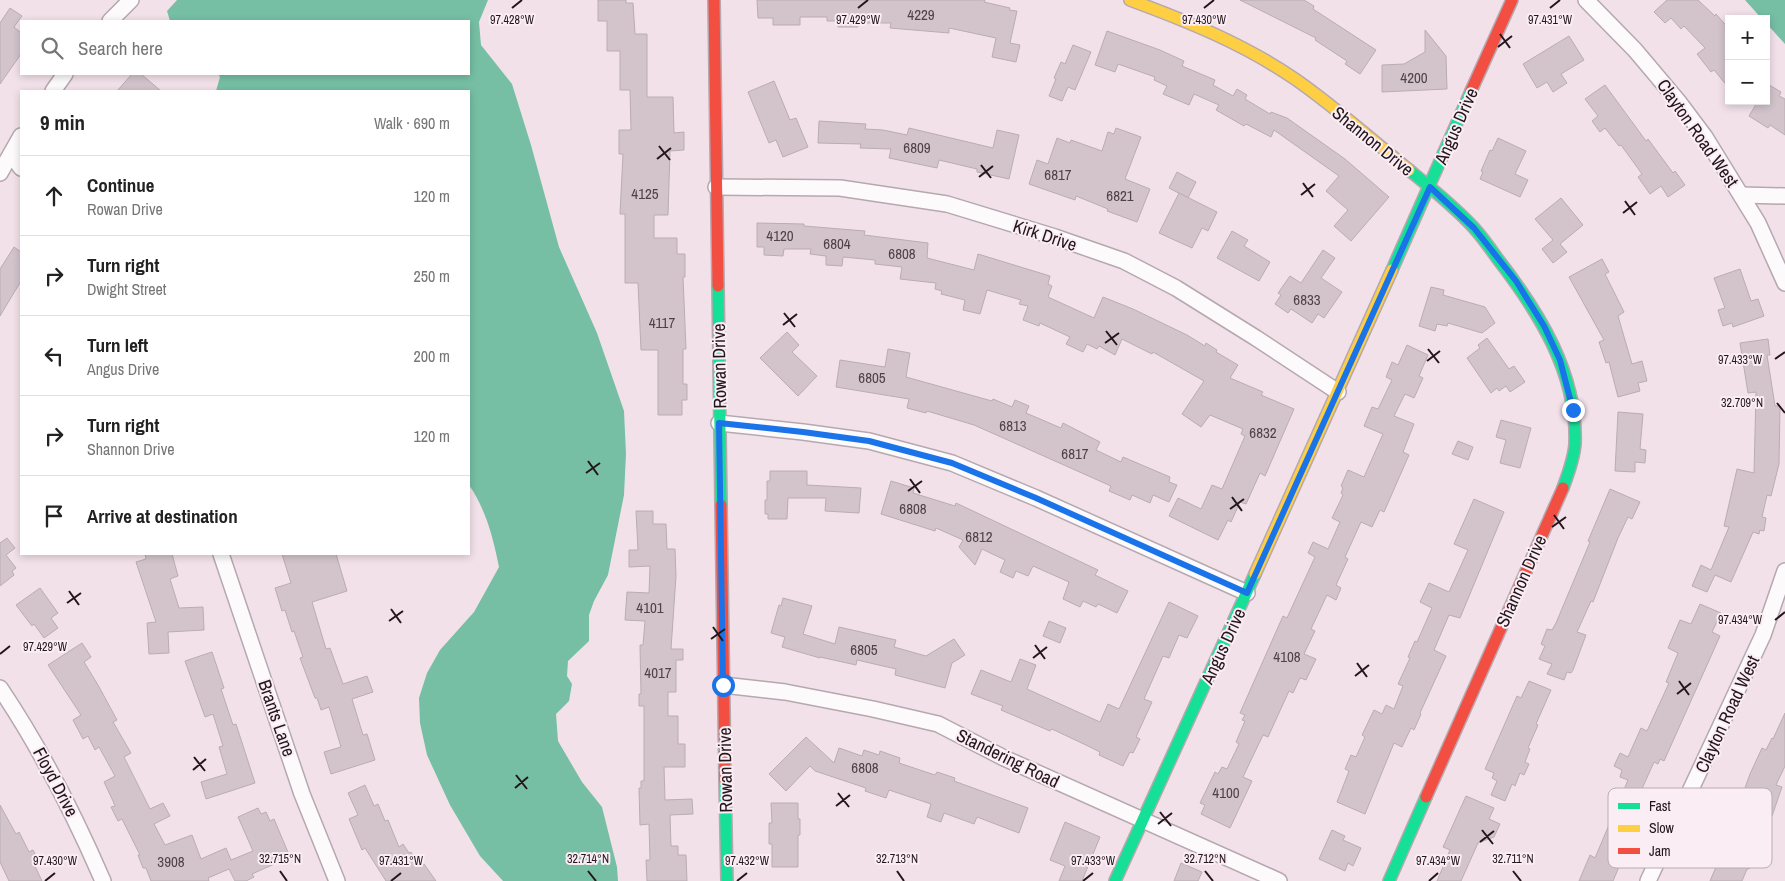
<!DOCTYPE html>
<html lang="en">
<head>
<meta charset="utf-8">
<style>
	:root { --surface:#fff; --page:#f2f2f2; --text:#222; --muted:#767676; --line:#e0e0e0 }
	body { margin:0; font-family:"Archivo Narrow",sans-serif; background:var(--page); color:var(--text) }
	.controls { position:absolute; right:15px; top:15px; display:grid; overflow:hidden; border-radius:0px; box-shadow:0 2px 8px #0003 }
	.controls button { width:45px; height:45px; display:grid; place-items:center; padding:0; border:0; border-bottom:1px solid var(--line); background:var(--surface); color:var(--text); font:25px sans-serif }
	.stop { position:absolute; width:15px; height:15px; margin:-11px; border:4px solid #1a73e8; border-radius:50%; background:#fff }
	.stop.end { background:#1a73e8; border-color:#fff; box-shadow:0 1px 5px #0008 }
	.list { margin:0; padding:0; list-style:none }
	h2 { display:flex; justify-content:space-between; align-items:center; height:65px; margin:0; padding:0 20px; font-size:21px }
	h2 small { font-size:16px; font-weight:400; color:var(--muted) }
	.list li { display:grid; grid-template-columns:32px 1fr auto; gap:15px; align-items:center; box-sizing:border-box; height:80px; padding:0 20px; border-top:1px solid var(--line) }
	.list b { display:block; font-size:19px; white-space:nowrap }
	.list p { margin:0; font-size:16px; white-space:nowrap; color:var(--muted) }
	.list em { font-size:16px; font-style:normal; color:var(--muted) }
	.icon { flex:none; width:28px; height:28px; fill:none; stroke:currentColor; stroke-width:2; stroke-linecap:round; stroke-linejoin:round }
	.map { position:relative; flex:none; width:1785px; height:881px; overflow:hidden }
	.search { position:absolute; background:var(--surface); box-shadow:0 2px 8px #0003; left:20px; top:20px; width:450px; height:55px; display:flex; align-items:center; gap:12px; box-sizing:border-box; padding:0 18px; border-radius:0px; color:var(--muted); font-size:19px }
	.panel { position:absolute; background:var(--surface); box-shadow:0 2px 8px #0003; left:20px; top:90px; width:450px; height:465px; border-radius:0px }
	.map>svg:first-child { display:block }
</style>
</head>
<body>
<div class="map">
<svg width="1785" height="881" viewBox="0 0 1785 881">
	<rect width="100%" height="100%" fill="#f3e1ea"/>
	<g fill="#76bfa4">
		<path d="M177 0H488L479 22 481 45 512 84 531 145 559 247 597 333 624 411 626 454 624 495 608 575 594 601 589 615V641L568 661 567 676 572 684 569 701 556 714 558 741 582 782 602 807 617 867 618 881H503L480 856 450 805 427 755 420 723 419 698 427 673 440 650 474 612 499 567C493 537 486 510 469 485V91H216L220 77 218 74H469V21H170L167 11Z"/>
		<polygon points="1745,0 1785,0 1785,44 1766,23 1766,19 1762,19"/>
	</g>
	<g fill="#d3c4cc" stroke="#baacb3">
		<polygon points="598,0 626,0 626,3 633,3 635,34 647,34 647,97 673,97 674,133 684,132 684,150 670,151 668,215 654,215 654,238 677,238 677,254 685,254 685,277 683,277 686,349 683,349 683,384 687,384 687,400 682,400 682,415 658,415 658,350 641,350 638,283 625,283 625,214 620,214 623,154 619,154 619,130 631,130 630,90 620,90 620,51 607,51 607,21 598,21"/>
		<polygon points="757,0 985,0 984,2 1010,8 1009,10 1017,11 1010,43 1020,45 1016,62 992,57 996,38 949,28 949,33 890,28 891,23 857,23 858,27 838,27 838,21 827,21 827,17 800,17 800,25 773,25 773,18 758,18"/>
		<polygon points="1240,0 1304,0 1314,6 1313,9 1376,50 1360,74 1345,64 1347,61 1315,40 1316,38"/>
		<polygon points="1667,0 1698,0 1715,16 1716,14 1729,29 1729,88 1714,70 1711,72 1697,54 1705,48 1684,26 1681,29 1671,18 1665,23 1654,12"/>
		<polygon points="10,8 22,16 14,27 21,33 21,54 0,84 0,23"/>
		<polygon points="1425,30 1446,56 1447,89 1382,92 1382,65 1404,64 1425,52"/>
		<polygon points="1107,31 1160,50 1184,61 1182,66 1215,80 1213,85 1233,96 1237,89 1247,95 1245,99 1270,114 1271,112 1287,118 1345,159 1389,197 1351,241 1334,226 1348,210 1326,191 1339,176 1274,130 1271,137 1246,124 1244,126 1216,110 1219,105 1194,94 1189,105 1163,94 1167,86 1154,80 1155,77 1118,64 1115,72 1095,65"/>
		<polygon points="1569,36 1584,60 1561,74 1567,83 1553,92 1547,82 1537,88 1523,64"/>
		<polygon points="1073,45 1091,52 1075,90 1068,87 1062,101 1049,96 1056,79 1054,78 1061,62 1065,64"/>
		<polygon points="132,74 141,74 161,91 117,91"/>
		<polygon points="774,81 790,120 796,118 808,147 783,157 776,140 769,143 748,92"/>
		<polygon points="1766,83 1781,92 1779,96 1785,99 1785,135 1770,125 1768,128 1749,116 1758,101 1766,101"/>
		<polygon points="1605,85 1646,141 1648,139 1673,173 1675,171 1685,185 1668,197 1661,186 1650,194 1638,177 1642,174 1621,145 1619,146 1605,128 1600,132 1592,121 1598,116 1585,99"/>
		<polygon points="819,121 866,124 865,129 883,130 907,135 909,128 993,148 997,130 1019,135 1009,179 977,172 977,169 939,160 937,168 889,158 891,149 860,148 861,144 818,143"/>
		<polygon points="1116,128 1141,137 1125,179 1150,189 1137,222 1107,211 1108,209 1076,196 1075,200 1029,184 1037,160 1048,164 1057,138 1070,143 1071,140 1102,151 1108,132 1114,134"/>
		<polygon points="1498,138 1526,151 1515,174 1528,180 1520,197 1480,179 1483,172 1481,171 1490,150 1492,151"/>
		<polygon points="1177,172 1196,182 1188,198 1169,188"/>
		<polygon points="1179,193 1217,212 1208,231 1202,228 1192,248 1159,233"/>
		<polygon points="1561,198 1583,225 1560,244 1567,252 1553,263 1542,249 1553,240 1535,219"/>
		<polygon points="757,223 804,224 804,226 865,231 864,235 928,243 927,258 974,270 978,254 1050,276 1048,284 1052,286 1048,297 1094,318 1103,297 1133,309 1187,335 1205,346 1206,343 1217,350 1216,352 1238,365 1230,378 1263,392 1261,395 1294,409 1265,476 1260,473 1246,504 1240,502 1231,522 1228,520 1218,540 1169,516 1178,498 1201,509 1212,485 1222,489 1245,436 1241,434 1243,429 1210,415 1201,427 1182,414 1204,381 1153,352 1152,354 1122,339 1115,355 1099,346 1097,349 1087,344 1083,352 1066,344 1070,337 1040,323 1039,326 1023,320 1028,306 1019,304 1021,300 987,290 980,314 963,310 965,300 941,294 942,291 935,289 936,283 900,279 902,267 875,264 875,260 843,257 842,266 826,265 826,256 810,254 811,249 784,249 783,256 764,255 764,247 757,247"/>
		<polygon points="1232,231 1248,240 1244,246 1270,262 1259,281 1217,258"/>
		<polygon points="14,247 21,252 21,281 0,316 0,269"/>
		<polygon points="1323,250 1335,258 1321,278 1342,292 1324,318 1318,314 1312,323 1291,309 1288,313 1275,304 1281,295 1278,293 1290,276 1301,283"/>
		<polygon points="1602,259 1609,272 1605,274 1624,312 1618,316 1632,364 1642,361 1647,381 1638,383 1640,391 1618,397 1609,362 1606,363 1599,342 1604,340 1569,277"/>
		<polygon points="1740,269 1751,301 1758,299 1764,316 1733,327 1732,323 1723,326 1718,310 1725,308 1714,278"/>
		<polygon points="1431,287 1444,290 1443,295 1485,307 1495,323 1482,333 1448,323 1447,326 1437,324 1435,331 1419,326"/>
		<polygon points="787,332 799,345 792,352 817,376 798,396 760,358"/>
		<polygon points="1487,338 1509,369 1514,366 1525,382 1510,392 1506,386 1499,391 1497,388 1491,393 1467,358 1480,348 1478,345"/>
		<polygon points="1768,339 1770,355 1767,355 1775,406 1780,406 1779,464 1771,496 1767,495 1762,517 1766,518 1764,531 1760,530 1759,534 1753,532 1731,582 1715,575 1707,592 1692,586 1701,565 1711,570 1729,527 1724,526 1737,469 1754,473 1756,392 1748,393 1740,343"/>
		<polygon points="1407,345 1428,355 1419,376 1423,378 1414,398 1405,394 1394,416 1414,424 1403,452 1409,455 1384,512 1380,510 1372,527 1361,522 1345,557 1348,559 1336,585 1341,588 1336,600 1327,595 1311,629 1315,631 1304,654 1316,659 1306,680 1300,678 1293,693 1289,691 1268,737 1263,735 1243,777 1252,781 1230,828 1201,814 1205,805 1200,803 1215,772 1218,774 1222,767 1227,769 1239,744 1236,742 1245,721 1242,720 1245,715 1240,713 1283,616 1287,618 1315,557 1308,553 1313,542 1328,549 1340,522 1332,518 1343,495 1341,493 1343,488 1341,486 1348,470 1364,477 1383,434 1364,426 1372,407 1378,409 1392,380 1386,377 1392,362 1398,365"/>
		<polygon points="888,349 910,353 906,377 992,401 993,399 1012,407 1015,400 1029,406 1026,413 1061,428 1063,423 1100,442 1096,450 1121,462 1123,457 1170,477 1169,482 1177,485 1169,502 1153,495 1150,503 1132,495 1130,500 1109,491 1111,486 974,425 927,411 926,413 907,408 909,399 836,387 840,360 885,367"/>
		<polygon points="1618,412 1643,414 1640,449 1646,450 1645,463 1635,462 1635,472 1615,471"/>
		<polygon points="1501,420 1531,428 1520,468 1500,463 1506,440 1496,437"/>
		<polygon points="1458,441 1473,447 1468,460 1452,454"/>
		<polygon points="770,471 807,471 807,485 861,488 859,513 825,511 826,498 788,498 787,519 768,519 768,514 765,514 765,500 767,500 767,481 770,481"/>
		<polygon points="891,481 914,488 913,493 955,506 956,503 1098,570 1095,575 1128,591 1117,613 1098,604 1096,607 1083,601 1080,607 1063,599 1069,582 1033,566 1028,576 1016,571 1013,578 1000,572 1005,560 982,549 975,565 959,547 963,540 936,528 935,531 881,514"/>
		<polygon points="1610,489 1640,502 1632,519 1628,517 1618,538 1593,602 1591,601 1577,632 1586,635 1573,670 1571,673 1567,672 1564,680 1547,674 1552,664 1539,659 1545,646 1541,644 1547,629 1552,630 1556,623 1590,542 1588,541"/>
		<polygon points="1474,499 1504,512 1460,618 1449,615 1434,650 1446,656 1420,713 1421,714 1414,730 1411,728 1402,747 1394,743 1365,814 1337,802 1349,771 1345,769 1351,755 1356,757 1365,737 1362,735 1374,710 1382,714 1386,705 1394,709 1403,686 1398,684 1410,658 1408,657 1415,641 1417,642 1432,608 1420,602 1429,583 1449,592 1468,550 1454,544"/>
		<polygon points="636,511 653,511 653,524 666,524 667,549 675,549 676,576 671,649 683,649 683,660 676,660 676,692 668,692 668,716 678,716 678,744 685,744 685,767 664,767 665,800 692,799 693,814 670,815 671,846 678,846 678,855 686,855 687,881 647,881 646,860 650,860 649,824 640,825 639,788 641,788 641,781 644,781 644,706 639,706 639,694 641,694 640,645 643,645 645,621 625,620 627,592 649,593 650,566 629,567 629,550 638,550"/>
		<polygon points="7,538 15,548 6,555 16,568 12,571 14,575 0,586 0,543"/>
		<polygon points="145,554 172,554 178,576 170,579 179,608 203,607 204,630 168,632 169,653 149,654 147,623 156,622 136,562 146,559"/>
		<polygon points="282,554 336,554 347,591 312,602 326,649 330,648 343,684 367,676 373,692 352,699 363,735 367,734 375,760 331,774 324,752 341,747 329,707 321,710 317,698 315,698 300,658 303,657 294,631 292,632 285,610 282,611 275,588 291,583"/>
		<polygon points="40,588 58,613 51,618 58,628 44,638 34,624 32,626 16,605"/>
		<polygon points="783,598 812,606 803,634 835,644 839,627 896,640 894,647 926,656 954,639 965,655 952,663 945,688 895,675 896,669 857,660 856,665 820,657 820,658 782,647 785,637 771,633 779,605 781,606"/>
		<polygon points="1169,602 1198,616 1187,638 1179,635 1169,658 1163,656 1144,699 1152,702 1136,737 1140,739 1133,753 1130,752 1123,766 1099,755 1100,752 1088,746 1052,729 1050,731 1001,710 1003,706 971,694 981,670 1011,682 1020,659 1036,665 1027,689 1100,722 1108,704 1119,709"/>
		<polygon points="1700,604 1721,613 1712,632 1720,636 1664,761 1660,759 1658,764 1654,762 1637,800 1646,803 1613,881 1579,881 1590,855 1595,858 1628,780 1620,777 1622,770 1614,766 1620,753 1628,757 1641,728 1647,731 1669,683 1666,682 1678,653 1668,648 1680,620 1691,624"/>
		<polygon points="1049,621 1066,628 1060,643 1043,636"/>
		<polygon points="82,643 91,657 84,662 98,685 117,720 113,722 131,753 124,757 150,809 163,803 170,816 154,824 165,845 192,835 201,859 226,848 231,860 253,851 238,817 258,808 261,814 266,812 270,821 274,819 290,857 252,874 254,877 246,881 235,881 229,869 208,878 209,881 151,881 146,868 143,868 138,855 140,855 122,819 118,821 111,807 115,806 113,801 104,782 115,776 99,747 95,750 88,736 83,739 73,720 81,715 48,665"/>
		<polygon points="212,652 224,688 221,689 233,725 236,724 255,783 206,799 201,782 227,774 219,747 223,746 213,714 205,717 185,661"/>
		<polygon points="1529,681 1551,690 1536,724 1538,725 1528,748 1530,749 1525,762 1529,764 1524,775 1520,773 1515,786 1512,784 1505,801 1491,795 1497,781 1492,778 1494,773 1485,769 1517,696 1521,698"/>
		<polygon points="1785,713 1785,766 1776,785 1782,787 1772,816 1764,813 1749,848 1757,852 1749,869 1747,869 1742,881 1710,881 1722,853 1718,852 1724,838 1736,811 1740,813 1750,790 1745,788 1750,774 1762,748 1766,750 1772,738 1773,739"/>
		<polygon points="806,737 834,763 839,748 862,756 864,750 879,755 880,751 900,758 899,763 935,775 937,772 955,778 954,781 1028,808 1019,833 977,817 974,824 944,813 941,822 927,817 931,804 889,790 886,798 865,791 866,788 815,771 810,766 786,791 769,774"/>
		<polygon points="365,785 374,806 378,804 385,821 388,820 399,847 403,844 409,853 411,852 420,867 424,864 436,881 386,881 365,848 362,850 349,819 358,815 348,793"/>
		<polygon points="1466,796 1494,808 1489,819 1500,824 1494,837 1478,843 1461,881 1437,881 1450,850 1443,847"/>
		<polygon points="771,803 798,803 798,819 800,819 800,835 798,835 798,867 772,867 772,844 769,844 769,823 772,823"/>
		<polygon points="0,805 16,834 19,832 29,852 33,850 39,862 34,864 42,881 9,881 0,862"/>
		<polygon points="1065,822 1100,837 1082,881 1059,881 1065,866 1050,860"/>
		<polygon points="1332,830 1345,836 1343,840 1361,848 1353,866 1348,863 1345,871 1319,859"/>
		<polygon points="1181,863 1202,872 1198,881 1174,881"/>
	</g>
	<g fill="none" stroke-linecap="round" stroke-linejoin="round">
		<g stroke="#b5a8af" stroke-width="18">
			<g id="street">
				<polyline points="1586,0 1635,50 1678,101 1705,137 1758,223 1785,283"/>
				<polyline points="110,21 131,0"/>
				<polyline points="53,91 65,74"/>
				<polyline points="11,154 21,168"/>
				<polyline points="0,173 21,136"/>
				<polyline points="716,187 840,188 947,204 1055,237 1124,261 1176,288 1256,338 1338,392"/>
				<polyline points="1741,195 1785,196"/>
				<polyline points="719,423 803,432 869,441 952,463 1036,498 1247,593"/>
				<polyline points="221,554 302,794 337,881"/>
				<polyline points="723,685 785,692 873,709 938,724 1004,758 1279,881"/>
				<path d="M0 688C41 749 74 814 103 881"/>
				<polyline points="1648,881 1763,635 1785,571"/>
			</g>
		</g>
		<g stroke="#b5a8af" stroke-width="14">
			<g id="fast">
				<path d="M1409 170C1431 188 1455 207 1474 228 1483 238 1490 248 1497 258 1539 312 1578 374 1575 444 1574 459 1568 474 1563 488"/>
				<polyline points="1392,270 1471,91"/>
				<polyline points="718,286 721,505"/>
				<polyline points="725,780 727,881"/>
				<polyline points="1115,881 1255,574"/>
				<polyline points="1389,881 1426,797"/>
			</g>
		</g>
		<g stroke="#b5a8af" stroke-width="14">
			<g id="slow">
				<path d="M1130 0C1187 21 1244 44 1295 79 1334 106 1372 140 1409 170"/>
				<polyline points="1255,574 1392,270"/>
			</g>
		</g>
		<g stroke="#b5a8af" stroke-width="14">
			<g id="jam">
				<polyline points="714,0 718,286"/>
				<polyline points="1471,91 1512,0"/>
				<polyline points="721,505 725,780"/>
				<polyline points="1426,797 1563,488"/>
			</g>
		</g>
		<use href="#street" stroke="#fdfafc" stroke-width="15"/>
		<use href="#fast" stroke="#16e098" stroke-width="11"/>
		<use href="#slow" stroke="#ffcf43" stroke-width="11"/>
		<use href="#jam" stroke="#f24e42" stroke-width="11"/>
	</g>
	<g fill="none" stroke-linecap="round" stroke-linejoin="round">
		<polyline stroke="#1a73e8" stroke-width="6" points="723,685 719,423 803,432 869,441 952,463 1036,498 1247,593 1430,187 1474,228 1516,281 1544,326 1560,360 1573,410"/>
	</g>
	<path fill="none" stroke="#22161c" stroke-width="2" d="M512 8 522 0M858 8 868 0M1204 8 1214 0M1550 8 1560 0M1500 34 1510 48M1498 47 1512 36M659 146 670 160M657 159 671 148M981 165 991 178M979 177 993 166M1303 183 1313 197M1301 195 1315 184M1625 201 1635 215M1623 213 1637 202M784 313 795 327M783 325 797 314M1106 331 1117 345M1105 343 1119 333M1428 349 1439 363M1775 359 1785 352M1427 361 1440 351M1777 403 1785 413M588 461 598 475M586 473 600 463M910 479 920 493M908 491 922 481M1232 497 1242 511M1230 509 1244 499M1554 515 1564 529M1552 527 1566 517M69 591 79 605M67 603 81 593M391 609 401 623M1775 620 1785 612M389 621 403 611M713 627 723 641M711 639 725 629M1035 645 1045 659M0 654 10 646M1033 658 1047 647M1357 663 1367 677M1355 676 1369 665M1679 681 1689 695M1677 694 1691 683M194 757 205 771M193 770 206 759M516 775 527 789M515 788 528 777M838 793 849 807M836 806 850 795M1160 812 1171 826M1158 824 1172 813M1482 830 1493 844M1480 842 1494 831M280 871 287 881M588 871 596 881M897 871 904 881M1205 871 1213 881M1513 871 1521 881M45 881 55 873M391 881 401 873M737 881 747 873M1083 881 1093 873M1429 881 1438 873"/>
	<g text-anchor="middle" dominant-baseline="central" stroke-width="4" stroke-linejoin="round" paint-order="stroke">
		<g font-size="15" fill="#4e4248">
			<text x="921" y="14">4229</text>
			<text x="1414" y="77">4200</text>
			<text x="917" y="147">6809</text>
			<text x="1058" y="174">6817</text>
			<text x="645" y="193">4125</text>
			<text x="1120" y="195">6821</text>
			<text x="780" y="235">4120</text>
			<text x="837" y="243">6804</text>
			<text x="902" y="253">6808</text>
			<text x="1307" y="299">6833</text>
			<text x="662" y="322">4117</text>
			<text x="872" y="377">6805</text>
			<text x="1013" y="425">6813</text>
			<text x="1263" y="432">6832</text>
			<text x="1075" y="453">6817</text>
			<text x="913" y="508">6808</text>
			<text x="979" y="536">6812</text>
			<text x="650" y="607">4101</text>
			<text x="864" y="649">6805</text>
			<text x="1287" y="656">4108</text>
			<text x="658" y="672">4017</text>
			<text x="865" y="767">6808</text>
			<text x="1226" y="792">4100</text>
			<text x="171" y="861">3908</text>
		</g>
		<g font-size="18" fill="#22161c" stroke="#faedf3">
			<text transform="translate(1456 126) rotate(-66)">Angus Drive</text>
			<text transform="translate(1698 133) rotate(55)">Clayton Road West</text>
			<text transform="translate(1373 141) rotate(39)">Shannon Drive</text>
			<text transform="translate(1045 235) rotate(18)">Kirk Drive</text>
			<text transform="translate(719 366) rotate(-91)">Rowan Drive</text>
			<text transform="translate(1521 581) rotate(-66)">Shannon Drive</text>
			<text transform="translate(1223 646) rotate(-65)">Angus Drive</text>
			<text transform="translate(1727 714) rotate(-65)">Clayton Road West</text>
			<text transform="translate(277 718) rotate(71)">Brants Lane</text>
			<text transform="translate(1008 758) rotate(26)">Standering Road</text>
			<text transform="translate(725 770) rotate(-91)">Rowan Drive</text>
			<text transform="translate(56 782) rotate(62)">Floyd Drive</text>
		</g>
	</g>
	<rect x="1608" y="788" width="164" height="80" rx="8" fill="#faedf3" stroke="#b9acb2" stroke-width="1"/>
	<rect x="1618" y="803" width="22" height="6" fill="#16e098"/>
	<rect x="1618" y="825" width="22" height="7" fill="#ffcf43"/>
	<rect x="1618" y="848" width="22" height="6" fill="#f24e42"/>
	<g font-size="14" fill="#22161c">
		<text x="1649" y="811">Fast</text>
		<text x="1649" y="833">Slow</text>
		<text x="1649" y="856">Jam</text>
	</g>
	<g font-size="12" text-anchor="middle" fill="#22161c" stroke="#faedf3" stroke-width="4" stroke-linejoin="round" paint-order="stroke">
		<text x="512" y="24">97.428°W</text>
		<text x="858" y="24">97.429°W</text>
		<text x="1204" y="24">97.430°W</text>
		<text x="1550" y="24">97.431°W</text>
		<text x="1740" y="364">97.433°W</text>
		<text x="1742" y="407">32.709°N</text>
		<text x="1740" y="624">97.434°W</text>
		<text x="45" y="651">97.429°W</text>
		<text x="280" y="863">32.715°N</text>
		<text x="588" y="863">32.714°N</text>
		<text x="897" y="863">32.713°N</text>
		<text x="1205" y="863">32.712°N</text>
		<text x="1513" y="863">32.711°N</text>
		<text x="55" y="865">97.430°W</text>
		<text x="401" y="865">97.431°W</text>
		<text x="747" y="865">97.432°W</text>
		<text x="1093" y="865">97.433°W</text>
		<text x="1438" y="865">97.434°W</text>
	</g>
</svg>
<div class="controls">
<button>+</button>
<button>−</button>
</div>
<div class="stop" style="left:723px;top:685px"></div>
<div class="stop end" style="left:1573px;top:410px"></div>
<div class="search"><svg class="icon" aria-label="search" viewBox="0 0 24 24"><circle cx="10" cy="10" r="6"/><path d="M15 15l6 6"/></svg>Search here</div>
<section class="panel">
<h2>9 min<small>Walk · 690 m</small></h2>
<ul class="list">
<li><svg class="icon" aria-label="ahead" viewBox="0 0 24 24"><path d="M12 20V5M6 11l6-6 6 6"/></svg><div><b>Continue</b><p>Rowan Drive</p></div><em>120 m</em></li>
<li><svg class="icon" aria-label="right" viewBox="0 0 24 24"><path d="M7 20v-9h11M14 6l5 5-5 5"/></svg><div><b>Turn right</b><p>Dwight Street</p></div><em>250 m</em></li>
<li><svg class="icon" aria-label="left" viewBox="0 0 24 24"><path d="M17 20v-9H6M10 6l-5 5 5 5"/></svg><div><b>Turn left</b><p>Angus Drive</p></div><em>200 m</em></li>
<li><svg class="icon" aria-label="right" viewBox="0 0 24 24"><path d="M7 20v-9h11M14 6l5 5-5 5"/></svg><div><b>Turn right</b><p>Shannon Drive</p></div><em>120 m</em></li>
<li><svg class="icon" aria-label="arrive" viewBox="0 0 24 24"><path d="M6 21V4h12l-3 4 3 4H6"/></svg><div><b>Arrive at destination</b></div></li>
</ul>
</section>
</div>
</body>
</html>
